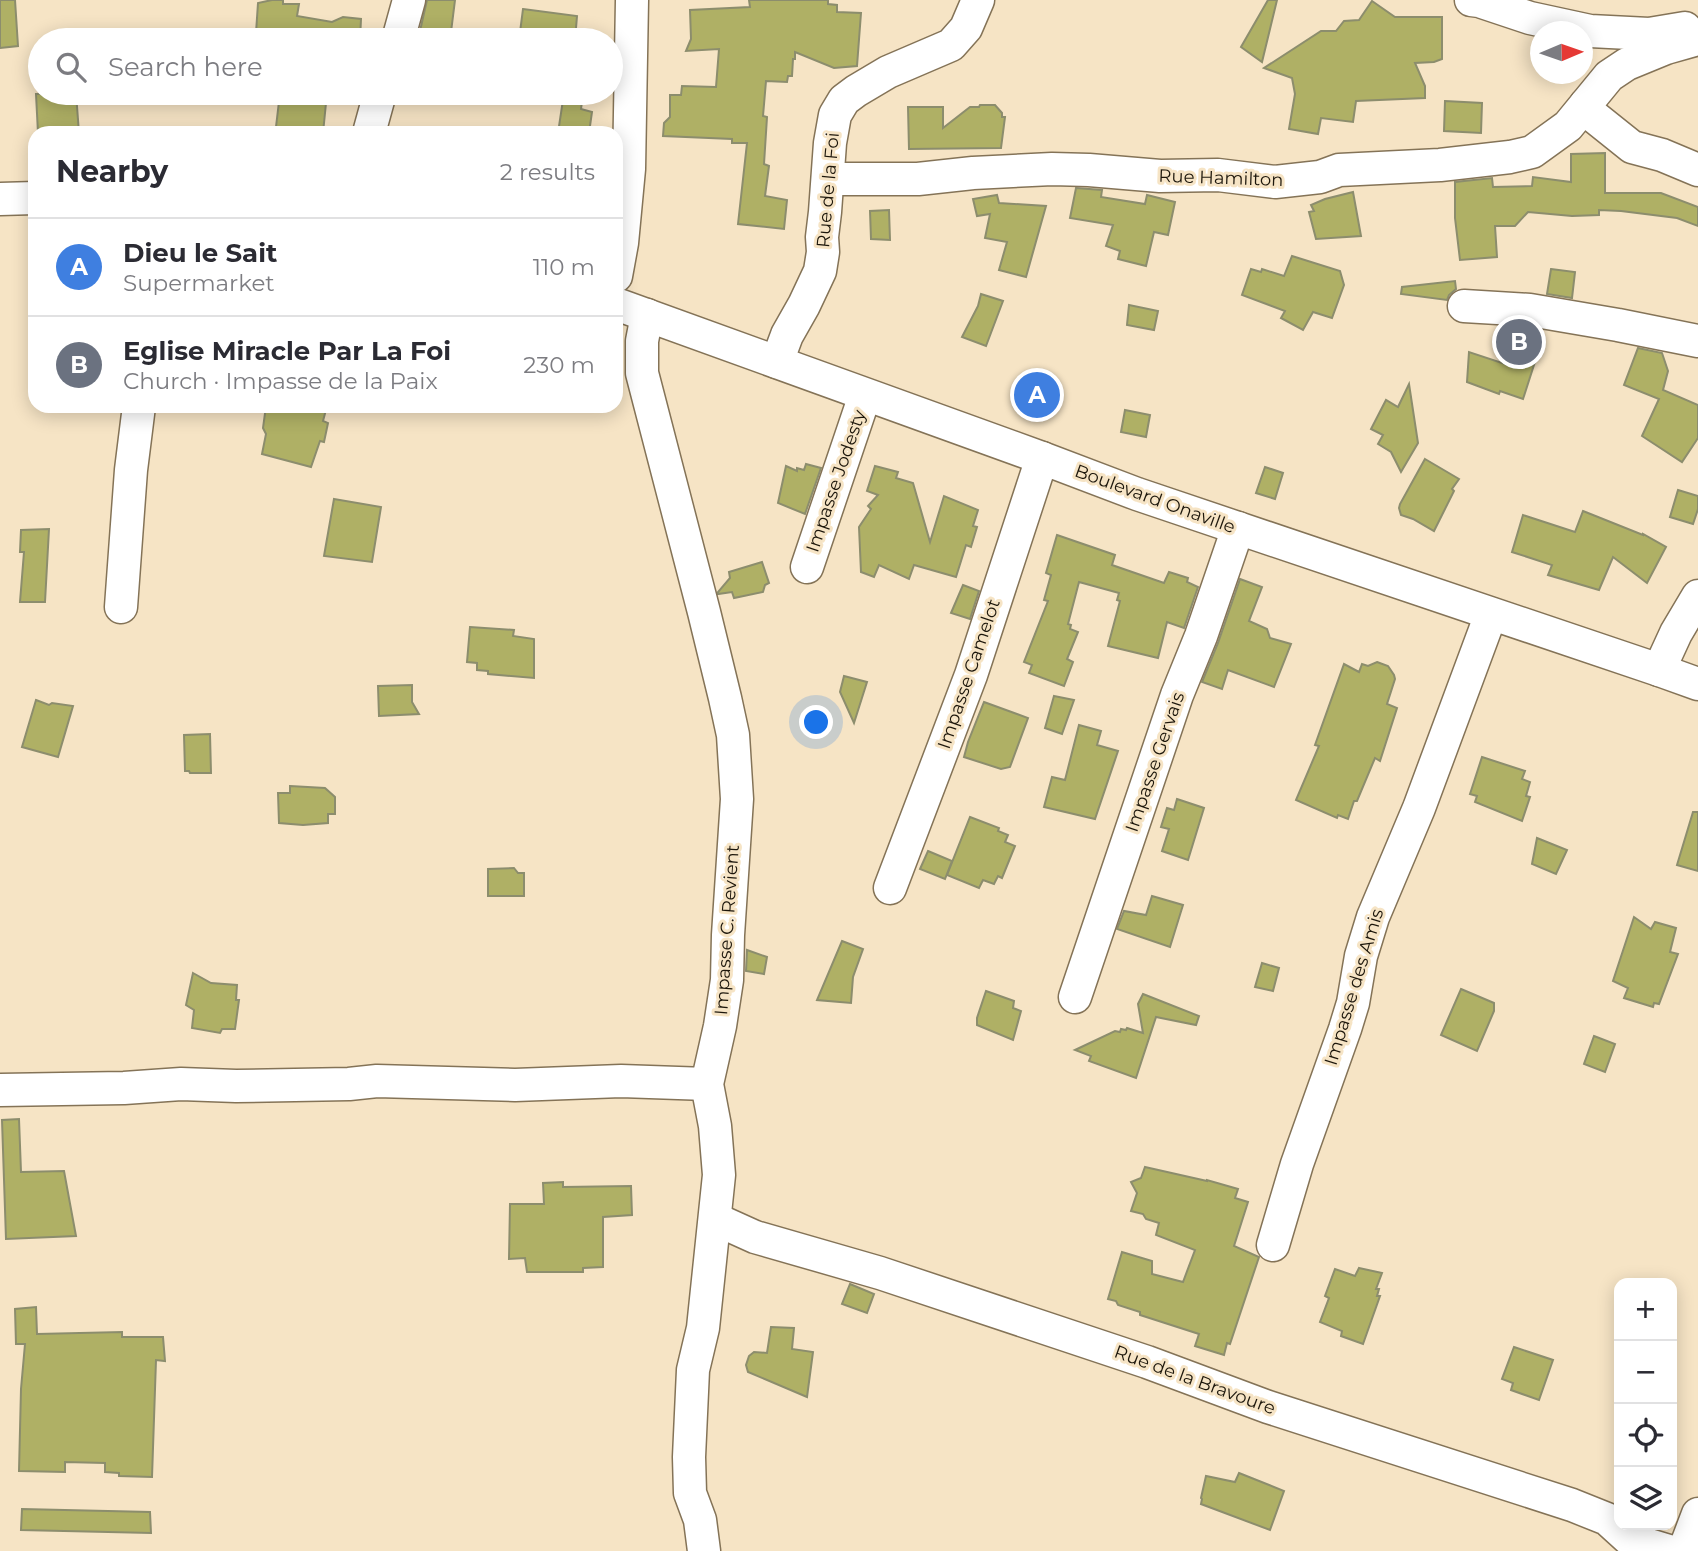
<!DOCTYPE html>
<html lang="en">
<head>
<meta charset="utf-8">
<style>
	:root { --surface:#fff; --page:#f7f7f7; --text:#2b2b33; --muted:#7c7c81; --line:#e1e1e2; --accent:#39778d }
	body { margin:0; font-family:Montserrat,sans-serif; background:var(--page); color:var(--text) }
	.controls { position:absolute; right:21px; bottom:21px; display:grid; overflow:hidden; border-radius:14px; box-shadow:0 4px 18px #0003 }
	.controls button { width:63px; height:63px; display:grid; place-items:center; padding:0; border:0; border-bottom:2px solid var(--line); background:var(--surface); color:var(--text); font:35px sans-serif }
	.compass { position:absolute; left:1530px; top:21px; width:63px; height:63px; border-radius:50%; background:var(--surface); box-shadow:0 4px 18px #0003; rotate:88deg }
	.you { position:absolute; left:817px; top:723px; width:24px; height:24px; margin:-18px; border:5px solid #fff; border-radius:50%; background:#1a73e8; box-shadow:0 0 0 10px #1a73e833 }
	.badge { display:grid; place-items:center; width:46px; height:46px; border-radius:50%; background:var(--accent); color:#fff; font-size:23px; font-weight:700 }
	.pin { position:absolute; translate:-50% -50%; border:4px solid #fff; box-shadow:0 2px 7px #0006 }
	.list { margin:0; padding:0; list-style:none }
	h2 { display:flex; justify-content:space-between; align-items:center; height:91px; margin:0; padding:0 28px; font-size:30px }
	h2 small { font-size:23px; font-weight:400; color:var(--muted) }
	.list li { display:grid; grid-template-columns:46px 1fr auto; gap:21px; align-items:center; box-sizing:border-box; height:98px; padding:0 28px; border-top:2px solid var(--line) }
	.list b { display:block; font-size:26px; white-space:nowrap }
	.list p { margin:0; font-size:23px; white-space:nowrap; color:var(--muted) }
	.list em { font-size:23px; font-style:normal; color:var(--muted) }
	.icon { flex:none; width:38px; height:38px; fill:none; stroke:currentColor; stroke-width:2; stroke-linecap:round; stroke-linejoin:round }
	.map { position:relative; flex:none; width:1698px; height:1551px; overflow:hidden }
	.search { position:absolute; background:var(--surface); box-shadow:0 4px 18px #0003; left:28px; top:28px; width:595px; height:77px; display:flex; align-items:center; gap:18px; box-sizing:border-box; padding:0 24px; border-radius:38px; color:var(--muted); font-size:26px }
	.panel { position:absolute; background:var(--surface); box-shadow:0 4px 18px #0003; left:28px; top:126px; width:595px; height:287px; border-radius:21px }
	.map>svg:first-child { display:block }
</style>
</head>
<body>
<div class="map">
<svg width="1698" height="1551" viewBox="0 0 1698 1551">
	<rect width="100%" height="100%" fill="#f6e4c5"/>
	<g fill="#afb065" stroke="#8c8d6d" stroke-width="2">
		<polygon points="0,0 15,0 18,46 0,48"/>
		<polygon points="272,0 283,0 283,4 299,4 297,16 332,22 343,17 361,19 360,40 260,40 256,33 258,3"/>
		<polygon points="427,0 455,0 450,40 419,40 420,31"/>
		<polygon points="749,0 828,0 828,4 837,5 837,12 861,13 857,66 834,68 795,52 795,59 793,59 792,76 788,76 787,82 766,81 763,116 767,117 764,164 769,166 765,196 787,200 784,229 738,224 747,143 732,143 732,139 663,136 664,123 670,117 670,95 681,95 682,86 716,87 719,49 686,51 691,39 690,10 750,7"/>
		<polygon points="1268,0 1277,0 1262,62 1241,47"/>
		<polygon points="1372,1 1395,17 1442,17 1442,59 1434,62 1415,63 1425,86 1425,98 1356,101 1353,122 1321,118 1318,134 1289,129 1295,94 1292,78 1264,68 1321,31 1336,31 1344,21 1359,20"/>
		<polygon points="523,9 577,16 575,40 519,40"/>
		<polygon points="76,93 79,133 38,133 36,94"/>
		<polygon points="280,93 327,93 323,133 281,133 276,127"/>
		<polygon points="564,93 583,94 581,109 592,112 589,133 558,133"/>
		<polygon points="1445,101 1482,103 1481,133 1444,131"/>
		<polygon points="980,105 995,105 1002,113 1002,117 1005,117 1001,148 909,149 908,107 943,107 943,128 970,107 979,107"/>
		<polygon points="1605,153 1605,193 1661,193 1698,207 1698,226 1677,218 1621,211 1599,210 1599,215 1572,216 1528,212 1515,226 1495,226 1497,257 1460,260 1455,218 1455,182 1492,178 1493,187 1532,186 1533,177 1571,182 1571,154"/>
		<polygon points="1076,188 1102,190 1101,197 1145,204 1147,195 1175,202 1168,235 1154,232 1146,266 1118,259 1120,251 1106,246 1113,225 1070,218"/>
		<polygon points="1353,192 1361,236 1316,239 1309,212 1314,211 1311,205 1325,199"/>
		<polygon points="997,195 999,203 1046,206 1026,277 999,270 1007,242 985,238 990,214 977,216 973,199"/>
		<polygon points="889,210 890,240 871,239 870,211"/>
		<polygon points="1292,256 1340,271 1344,285 1332,318 1313,312 1303,330 1281,318 1285,311 1242,295 1251,269 1261,272 1262,269 1284,276"/>
		<polygon points="1551,269 1575,272 1572,298 1547,294"/>
		<polygon points="1455,281 1456,289 1449,295 1447,300 1401,294 1402,287"/>
		<polygon points="981,294 1003,301 986,346 962,337 978,306"/>
		<polygon points="1129,305 1158,311 1154,330 1127,325"/>
		<polygon points="1521,335 1542,340 1523,399 1500,391 1499,394 1467,382 1469,352 1511,366"/>
		<polygon points="1638,348 1662,353 1668,371 1663,390 1698,405 1698,438 1682,462 1642,436 1659,399 1624,385"/>
		<polygon points="1409,384 1418,443 1401,472 1391,452 1378,444 1383,435 1371,429 1386,400 1398,407"/>
		<polygon points="266,406 327,406 323,421 328,423 324,442 320,441 311,467 262,454 266,434 263,428"/>
		<polygon points="1125,410 1150,415 1146,437 1121,432"/>
		<polygon points="1425,459 1459,479 1452,489 1454,491 1434,531 1413,519 1401,515 1399,508 1400,504"/>
		<polygon points="806,464 821,468 805,514 778,503 786,466 797,471 797,468 804,470"/>
		<polygon points="875,466 898,472 896,478 913,483 930,542 944,496 978,510 973,526 977,527 971,547 966,545 956,577 914,565 909,579 879,565 874,577 861,572 859,527 871,509 868,506 878,495 867,491"/>
		<polygon points="1265,467 1283,473 1275,499 1256,493"/>
		<polygon points="1678,490 1698,496 1698,509 1693,524 1670,517"/>
		<polygon points="334,499 381,507 372,562 324,556"/>
		<polygon points="1583,511 1643,535 1643,534 1666,547 1647,583 1613,557 1599,590 1548,575 1552,565 1512,552 1523,515 1575,532"/>
		<polygon points="49,529 45,602 20,602 24,552 20,552 21,530"/>
		<polygon points="1057,535 1115,555 1112,565 1164,583 1169,572 1188,578 1187,582 1198,587 1184,628 1167,622 1158,658 1108,646 1120,601 1117,600 1119,593 1079,582 1068,624 1071,625 1070,629 1078,632 1067,659 1073,662 1064,686 1029,673 1032,665 1024,662 1048,601 1044,600 1051,575 1046,573"/>
		<polygon points="762,562 769,583 765,585 763,592 734,598 732,592 718,594 718,592 730,578 729,572"/>
		<polygon points="1240,579 1262,587 1249,621 1267,629 1270,638 1291,644 1274,687 1228,670 1222,689 1202,682 1218,643"/>
		<polygon points="963,585 979,591 970,619 951,613"/>
		<polygon points="470,627 514,630 513,636 534,639 534,678 488,674 488,671 477,670 477,663 467,662"/>
		<polygon points="1377,662 1388,666 1394,675 1395,679 1387,704 1397,708 1380,761 1375,758 1357,801 1354,801 1348,819 1338,815 1337,818 1296,800 1319,746 1315,745 1344,664 1359,672 1362,664 1368,666"/>
		<polygon points="844,676 867,682 854,723 840,692"/>
		<polygon points="412,685 412,702 419,714 379,716 378,686"/>
		<polygon points="1054,696 1074,700 1062,734 1045,728"/>
		<polygon points="36,700 49,705 52,703 73,706 58,757 22,747"/>
		<polygon points="984,702 1028,718 1010,767 1001,769 964,757 968,742"/>
		<polygon points="1079,725 1101,731 1097,745 1118,751 1095,819 1044,807 1052,777 1065,780"/>
		<polygon points="210,734 211,773 190,773 189,771 185,771 184,735"/>
		<polygon points="1482,757 1525,771 1522,779 1530,782 1526,796 1530,797 1522,821 1475,802 1477,796 1470,794"/>
		<polygon points="290,786 325,788 335,797 335,814 328,814 328,823 303,825 279,823 278,793 290,793"/>
		<polygon points="1177,799 1204,808 1188,860 1162,851 1169,829 1161,827 1167,808 1174,810"/>
		<polygon points="1693,812 1698,812 1698,871 1677,865"/>
		<polygon points="970,817 999,828 998,831 1008,835 1005,842 1015,846 1002,878 998,876 994,884 983,880 979,888 947,875"/>
		<polygon points="1537,838 1567,850 1556,874 1532,864"/>
		<polygon points="928,851 952,861 945,879 920,869"/>
		<polygon points="514,868 518,873 524,873 524,896 488,896 488,869"/>
		<polygon points="1152,896 1183,905 1170,947 1117,929 1124,911 1146,915"/>
		<polygon points="1634,917 1651,929 1655,922 1676,928 1670,952 1678,954 1659,1004 1654,1003 1653,1007 1624,998 1628,988 1613,981"/>
		<polygon points="842,941 863,949 853,977 851,1003 817,1000"/>
		<polygon points="747,950 767,957 764,974 746,971"/>
		<polygon points="1262,963 1279,968 1273,991 1255,987"/>
		<polygon points="193,973 211,983 237,985 236,1000 239,1000 235,1029 222,1029 220,1033 192,1028 194,1010 186,1005"/>
		<polygon points="1461,989 1494,1003 1494,1011 1477,1051 1441,1035"/>
		<polygon points="986,991 1014,1001 1013,1008 1021,1011 1013,1040 977,1025 977,1018"/>
		<polygon points="1143,994 1199,1016 1196,1025 1156,1017 1136,1078 1089,1061 1091,1056 1075,1050 1115,1031 1120,1032 1121,1029 1126,1030 1127,1028 1143,1033 1138,1004"/>
		<polygon points="1594,1036 1615,1044 1605,1072 1584,1064"/>
		<polygon points="19,1119 21,1172 64,1171 76,1236 6,1239 2,1120"/>
		<polygon points="1145,1167 1207,1181 1207,1180 1238,1189 1235,1198 1248,1202 1234,1246 1259,1257 1230,1344 1227,1343 1224,1355 1195,1346 1199,1334 1140,1315 1140,1312 1118,1305 1116,1301 1108,1299 1122,1252 1152,1261 1152,1274 1183,1282 1195,1250 1156,1235 1159,1223 1146,1219 1143,1214 1131,1211 1137,1193 1131,1182 1141,1178"/>
		<polygon points="563,1182 563,1187 631,1186 632,1215 603,1217 603,1267 583,1268 583,1272 527,1272 525,1258 509,1259 510,1204 544,1204 543,1183"/>
		<polygon points="1359,1268 1382,1273 1376,1289 1379,1289 1377,1296 1380,1296 1363,1344 1341,1336 1342,1331 1320,1322 1329,1298 1325,1296 1335,1269 1355,1276"/>
		<polygon points="850,1284 874,1294 867,1313 842,1304"/>
		<polygon points="36,1307 37,1334 122,1332 122,1337 163,1337 165,1361 156,1360 152,1477 119,1476 119,1473 105,1472 105,1463 65,1462 65,1472 19,1471 21,1389 25,1344 16,1344 15,1309"/>
		<polygon points="771,1327 794,1328 792,1349 813,1352 807,1397 748,1372 746,1365 749,1356 754,1352 767,1353"/>
		<polygon points="1514,1347 1553,1360 1539,1400 1511,1390 1513,1383 1502,1379"/>
		<polygon points="1239,1473 1284,1491 1270,1530 1201,1504 1202,1499 1201,1498 1206,1476 1235,1482"/>
		<polygon points="22,1509 150,1512 151,1533 21,1530"/>
	</g>
	<g fill="none" stroke-linecap="round" stroke-linejoin="round">
		<g stroke="#847357" stroke-width="35">
			<g id="minor">
				<polyline points="1471,0 1479,1 1530,18 1590,31 1649,34 1685,28"/>
				<polyline points="398,40 409,0"/>
				<polyline points="1586,104 1592,115 1632,147 1662,155 1698,170"/>
				<polyline points="369,133 380,93"/>
				<polyline points="828,179 918,179 973,173 1052,169 1089,170 1160,176 1218,175 1275,182 1320,177 1339,170 1440,165 1510,157 1532,152 1568,126 1609,76 1627,64 1666,48 1698,39"/>
				<polyline points="0,199 35,198"/>
				<polyline points="616,276 622,243 629,169 632,0"/>
				<polyline points="616,304 1042,458 1137,494 1659,670 1698,684"/>
				<polyline points="1464,306 1530,310 1618,325 1698,341"/>
				<polyline points="647,315 642,341 642,373 704,612 725,698 733,735 737,799 728,935 727,980 720,1026 707,1084 715,1126 719,1175 703,1328 693,1370 689,1457 690,1493 700,1520 704,1551"/>
				<polyline points="777,362 787,335 804,305 820,271 823,252 822,237 825,212 830,143 835,115 844,100 856,91 888,72 951,45 966,28 978,0"/>
				<polyline points="807,567 865,395"/>
				<polyline points="121,607 131,470 139,406"/>
				<polyline points="1659,670 1676,633 1698,596"/>
				<polyline points="890,888 971,675 1042,458"/>
				<polyline points="1075,997 1177,695 1201,636 1238,528"/>
				<polyline points="0,1090 124,1088 181,1084 236,1086 349,1084 377,1081 515,1085 621,1081 707,1084"/>
				<polyline points="715,1221 724,1223 755,1237 880,1273 1147,1362 1268,1407 1572,1505 1607,1519 1629,1539 1669,1551"/>
				<polyline points="1273,1245 1297,1164 1345,1029 1353,1003 1361,956 1373,917 1419,808 1491,614"/>
				<polyline points="1684,1551 1698,1514"/>
			</g>
		</g>
		<use href="#minor" stroke="#fff" stroke-width="32"/>
	</g>
	<g text-anchor="middle" dominant-baseline="central" stroke-width="6" stroke-linejoin="round" paint-order="stroke">
		<g font-size="18" fill="#1c160b" stroke="#f6e4c5">
			<text transform="translate(1221 178) rotate(2)">Rue Hamilton</text>
			<text transform="translate(828 190) rotate(-85)">Rue de la Foi</text>
			<text transform="translate(836 481) rotate(-71)">Impasse Jodesty</text>
			<text transform="translate(1155 499) rotate(20)">Boulevard Onaville</text>
			<text transform="translate(969 674) rotate(-71)">Impasse Camelot</text>
			<text transform="translate(1155 762) rotate(-71)">Impasse Gervais</text>
			<text transform="translate(727 930) rotate(-86)">Impasse C. Revient</text>
			<text transform="translate(1354 987) rotate(-73)">Impasse des Amis</text>
			<text transform="translate(1195 1380) rotate(20)">Rue de la Bravoure</text>
		</g>
	</g>
</svg>
<div class="controls">
<button>+</button>
<button>−</button>
<button><svg class="icon" aria-label="locate" viewBox="0 0 24 24"><circle cx="12" cy="12" r="6"/><path d="M12 2v4M12 18v4M2 12h4M18 12h4"/></svg></button>
<button><svg class="icon" aria-label="layers" viewBox="0 0 24 24"><path d="M12 4l9 5-9 5-9-5zM3 14l9 5 9-5"/></svg></button>
</div>
<svg class="compass" viewBox="-18 -18 36 36"><path d="M0-13l5 13h-10z" fill="#e53935"/><path d="M0 13l5-13h-10z" fill="#7c7c81"/></svg>
<div class="you"></div>
<div class="pin badge" style="left:1037px;top:395px;background:#3f7fe0">A</div>
<div class="pin badge" style="left:1519px;top:342px;background:#6b7280">B</div>
<div class="search"><svg class="icon" aria-label="search" viewBox="0 0 24 24"><circle cx="10" cy="10" r="6"/><path d="M15 15l6 6"/></svg>Search here</div>
<section class="panel">
<h2>Nearby<small>2 results</small></h2>
<ul class="list">
<li><span class="badge" style="background:#3f7fe0">A</span><div><b>Dieu le Sait</b><p>Supermarket</p></div><em>110 m</em></li>
<li><span class="badge" style="background:#6b7280">B</span><div><b>Eglise Miracle Par La Foi</b><p>Church · Impasse de la Paix</p></div><em>230 m</em></li>
</ul>
</section>
</div>
</body>
</html>
